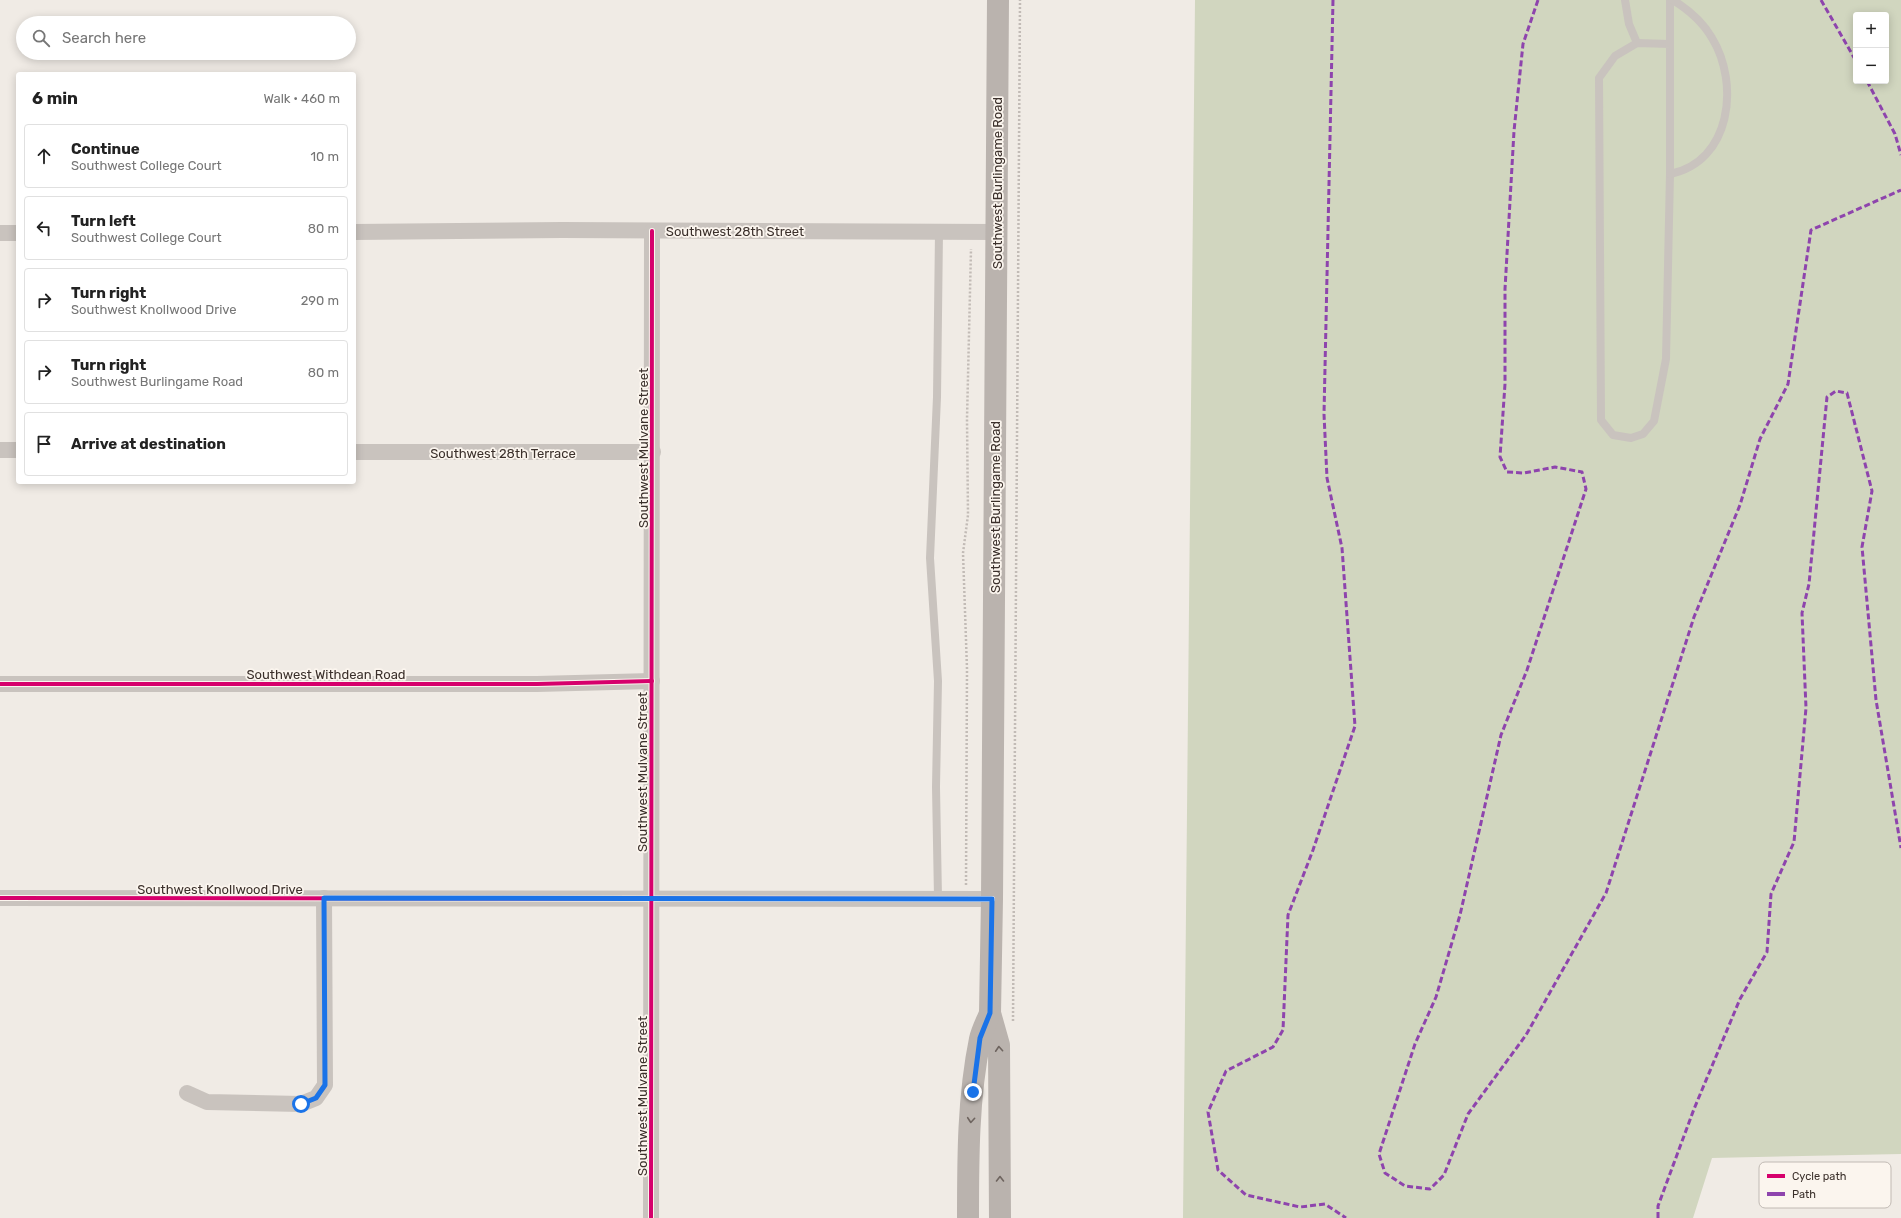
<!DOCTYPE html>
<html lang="en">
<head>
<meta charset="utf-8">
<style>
	:root { --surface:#fff; --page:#f6f6f6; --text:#222; --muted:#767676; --line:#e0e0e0 }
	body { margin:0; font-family:Rubik,sans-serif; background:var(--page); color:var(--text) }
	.controls { position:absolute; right:12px; top:12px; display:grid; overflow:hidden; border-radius:4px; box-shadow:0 2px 10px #0003 }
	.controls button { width:36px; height:36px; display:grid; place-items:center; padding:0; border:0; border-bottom:1px solid var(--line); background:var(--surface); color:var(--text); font:20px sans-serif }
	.stop { position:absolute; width:12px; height:12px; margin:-9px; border:3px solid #1a73e8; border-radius:50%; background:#fff }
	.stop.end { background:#1a73e8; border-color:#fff; box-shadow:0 1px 4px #0008 }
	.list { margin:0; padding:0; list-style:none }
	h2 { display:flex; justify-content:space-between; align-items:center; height:52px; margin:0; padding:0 16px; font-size:17px }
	h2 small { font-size:13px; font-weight:400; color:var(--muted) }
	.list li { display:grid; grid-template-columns:26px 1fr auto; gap:12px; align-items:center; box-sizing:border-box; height:64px; margin:0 8px 8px; padding:0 8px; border:1px solid var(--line); border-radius:4px }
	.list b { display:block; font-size:15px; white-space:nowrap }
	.list p { margin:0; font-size:13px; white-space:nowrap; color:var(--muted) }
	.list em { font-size:13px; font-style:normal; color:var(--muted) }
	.icon { flex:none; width:22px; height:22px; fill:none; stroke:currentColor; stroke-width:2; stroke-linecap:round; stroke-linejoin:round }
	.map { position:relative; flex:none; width:1901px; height:1218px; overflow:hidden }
	.search { position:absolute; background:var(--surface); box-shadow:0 2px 10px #0003; left:16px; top:16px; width:340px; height:44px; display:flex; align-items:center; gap:10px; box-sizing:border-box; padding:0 14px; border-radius:22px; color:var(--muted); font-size:15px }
	.panel { position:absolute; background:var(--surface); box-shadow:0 2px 10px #0003; left:16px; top:72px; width:340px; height:412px; border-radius:4px }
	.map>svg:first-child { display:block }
</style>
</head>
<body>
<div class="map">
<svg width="1901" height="1218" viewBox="0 0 1901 1218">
	<rect width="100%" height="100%" fill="#f0ebe5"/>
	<path fill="#d1d6bf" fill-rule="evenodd" d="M1195 0H1901V1154L1712 1158 1693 1218H1183ZM1856 15H1886V81H1856Z"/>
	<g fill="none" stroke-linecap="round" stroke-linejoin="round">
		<g stroke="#c2bbb6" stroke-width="2.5" stroke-dasharray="2 2" stroke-linecap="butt">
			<polyline points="966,885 967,669 963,553 968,515 967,419 971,249"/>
			<polyline points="1013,1021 1020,0"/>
		</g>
		<g stroke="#c9c3be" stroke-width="8">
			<polyline points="1625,0 1629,24 1637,43"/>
			<polyline points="1670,0 1670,174 1666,359 1654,421 1643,434 1631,438 1613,435 1601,420 1599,78 1615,56 1637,43 1670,44"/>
			<path d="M1670 174C1731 162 1740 84 1712 38 1703 22 1689 10 1673 0"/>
			<polyline points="938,898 936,787 938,681 930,558 937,397 939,232"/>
		</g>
		<g stroke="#c9c3be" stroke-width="16">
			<polyline points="354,232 562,230 997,232"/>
			<polyline points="0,233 18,233"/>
			<polyline points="0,450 18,450"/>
			<polyline points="354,452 653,452"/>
			<polyline points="0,684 537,684 652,681"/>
			<polyline points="0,898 992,899"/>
			<polyline points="187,1093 207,1102 301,1104 316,1098 325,1085 324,898"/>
			<polyline points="651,1218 652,231"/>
		</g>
		<g stroke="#bab3ae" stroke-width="22">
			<polyline points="998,0 992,899 990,1013 999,1045 1000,1218"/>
			<path d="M968 1218C968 1159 968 1097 980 1039 982 1030 987 1021 990 1013"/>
		</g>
		<g stroke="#8e44ad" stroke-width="3" stroke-dasharray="6 3" stroke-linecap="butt">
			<polyline points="1333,0 1324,414 1327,478 1342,548 1355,726 1313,850 1288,915 1283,1030 1273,1047 1226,1071 1208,1112 1218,1170 1246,1195 1300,1207 1325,1204 1346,1218"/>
			<polyline points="1538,0 1523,44 1514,131 1505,289 1505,384 1500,457 1507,472 1524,473 1555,467 1582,472 1586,489 1527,670 1501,735 1460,915 1436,997 1415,1044 1379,1154 1385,1173 1405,1186 1430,1189 1444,1175 1468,1114 1526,1035 1606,893 1694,617 1740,505 1760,439 1788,384 1811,230 1901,190"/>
			<polyline points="1821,0 1856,61"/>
			<polyline points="1867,81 1895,134 1901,155"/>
			<polyline points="1658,1218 1658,1206 1694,1109 1740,999 1767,952 1771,894 1794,842 1806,708 1802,613 1809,584 1827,397 1836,391 1847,393 1872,491 1862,547 1876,700 1901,848"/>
		</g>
		<g stroke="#fbf5ee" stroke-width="6">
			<g id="cycleway">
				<polyline points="0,684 537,684 652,681"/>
				<polyline points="0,898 992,899"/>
				<polyline points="651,1218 652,231"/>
			</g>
		</g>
		<use href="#cycleway" stroke="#d6006c" stroke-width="4"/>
	</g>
	<defs><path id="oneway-chevron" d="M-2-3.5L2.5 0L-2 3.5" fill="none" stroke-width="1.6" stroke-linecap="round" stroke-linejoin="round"/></defs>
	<g stroke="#6e645f">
		<use href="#oneway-chevron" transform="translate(999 1049) rotate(-94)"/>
		<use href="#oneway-chevron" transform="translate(971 1120) rotate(95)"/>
		<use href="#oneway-chevron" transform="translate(1000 1179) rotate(-90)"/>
	</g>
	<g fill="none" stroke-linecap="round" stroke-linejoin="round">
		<polyline stroke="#1a73e8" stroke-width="5" points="301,1104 316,1098 325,1085 324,898 992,899 990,1013 980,1038 973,1092"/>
	</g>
	<g text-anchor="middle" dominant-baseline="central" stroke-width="3.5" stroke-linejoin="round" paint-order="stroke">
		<g font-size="13" fill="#3b302b" stroke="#fbf5ee">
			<text transform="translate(997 183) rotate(-90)">Southwest Burlingame Road</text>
			<text x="735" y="231">Southwest 28th Street</text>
			<text transform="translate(643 448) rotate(-90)">Southwest Mulvane Street</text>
			<text x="503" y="453">Southwest 28th Terrace</text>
			<text transform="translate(995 507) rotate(-90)">Southwest Burlingame Road</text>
			<text x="326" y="674">Southwest Withdean Road</text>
			<text transform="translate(642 772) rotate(-90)">Southwest Mulvane Street</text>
			<text x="220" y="889">Southwest Knollwood Drive</text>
			<text transform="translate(642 1096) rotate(-90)">Southwest Mulvane Street</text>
		</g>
	</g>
	<rect x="1759" y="1162" width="132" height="46" rx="6" fill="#fbf5ee" stroke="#c1bab4" stroke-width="1"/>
	<rect x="1767" y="1174" width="18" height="4" fill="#d6006c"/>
	<rect x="1767" y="1192" width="18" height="4" fill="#8e44ad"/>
	<g font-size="11" fill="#3b302b">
		<text x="1792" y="1180">Cycle path</text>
		<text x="1792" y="1198">Path</text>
	</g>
</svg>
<div class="controls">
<button>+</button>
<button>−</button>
</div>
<div class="stop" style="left:301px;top:1104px"></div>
<div class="stop end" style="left:973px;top:1092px"></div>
<div class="search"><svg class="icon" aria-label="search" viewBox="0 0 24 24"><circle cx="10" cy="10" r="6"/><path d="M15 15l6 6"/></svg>Search here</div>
<section class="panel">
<h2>6 min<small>Walk · 460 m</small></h2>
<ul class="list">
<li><svg class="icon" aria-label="ahead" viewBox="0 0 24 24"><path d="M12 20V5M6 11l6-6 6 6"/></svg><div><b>Continue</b><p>Southwest College Court</p></div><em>10 m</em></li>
<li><svg class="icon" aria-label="left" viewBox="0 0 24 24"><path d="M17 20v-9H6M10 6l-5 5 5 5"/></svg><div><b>Turn left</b><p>Southwest College Court</p></div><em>80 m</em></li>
<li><svg class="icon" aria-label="right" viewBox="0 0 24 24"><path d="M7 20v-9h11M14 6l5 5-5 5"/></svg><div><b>Turn right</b><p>Southwest Knollwood Drive</p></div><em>290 m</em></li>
<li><svg class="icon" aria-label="right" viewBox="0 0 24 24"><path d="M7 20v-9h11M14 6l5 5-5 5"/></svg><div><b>Turn right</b><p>Southwest Burlingame Road</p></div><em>80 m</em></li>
<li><svg class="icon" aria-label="arrive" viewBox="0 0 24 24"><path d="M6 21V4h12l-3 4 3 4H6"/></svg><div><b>Arrive at destination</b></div></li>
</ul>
</section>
</div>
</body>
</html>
